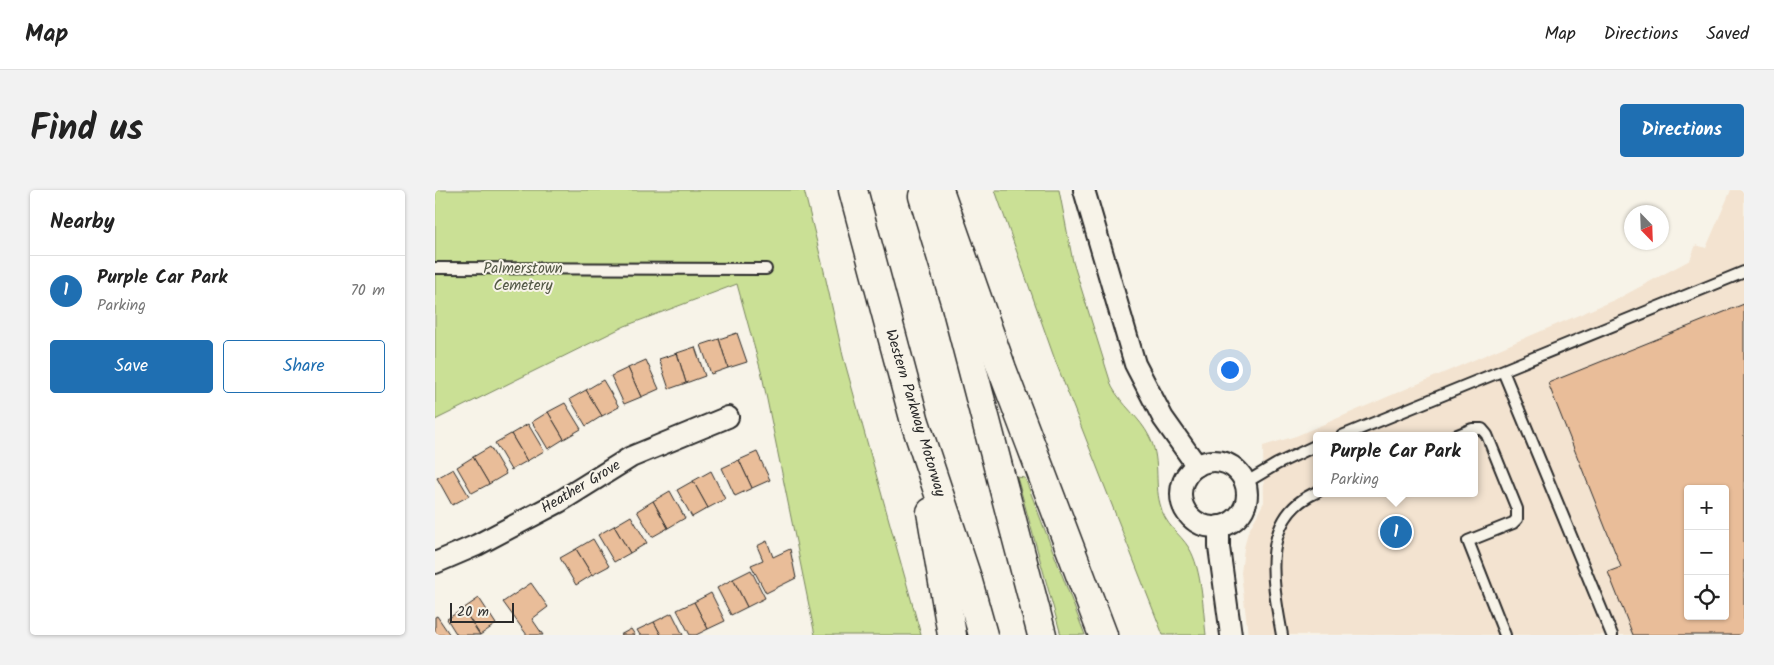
<!DOCTYPE html>
<html lang="en">
<head>
<meta charset="utf-8">
<style>
	:root { --surface:#fff; --page:#f2f2f2; --text:#222; --muted:#767676; --line:#e0e0e0; --accent:#1f6fb2 }
	body { margin:0; font-family:Kalam,sans-serif; background:var(--page); color:var(--text) }
	.controls { position:absolute; right:15px; bottom:15px; display:grid; overflow:hidden; border-radius:5px; box-shadow:0 1px 4px #0004 }
	.controls button { width:45px; height:45px; display:grid; place-items:center; padding:0; border:0; border-bottom:1px solid var(--line); background:var(--surface); color:var(--text); font:25px sans-serif }
	.compass { position:absolute; left:1189px; top:15px; width:45px; height:45px; border-radius:50%; background:var(--surface); box-shadow:0 1px 4px #0004; rotate:157deg }
	.scale { position:absolute; left:15px; bottom:12px; width:64px; box-sizing:border-box; padding-left:5px; border:2px solid #2b2b2b; border-top:0; font-size:14px; line-height:18px; white-space:nowrap; color:#2b2b2b; -webkit-text-stroke:4px #f7f3e8; paint-order:stroke }
	.you { position:absolute; left:794px; top:179px; width:18px; height:18px; margin:-12px; border:4px solid #fff; border-radius:50%; background:#1a73e8; box-shadow:0 0 0 8px #1a73e833 }
	.badge { display:grid; place-items:center; width:32px; height:32px; border-radius:50%; background:var(--accent); color:#fff; font-size:16px; font-weight:700 }
	.pin { position:absolute; translate:-50% -50%; border:2px solid #fff; box-shadow:0 1px 5px #0006 }
	.popup { position:absolute; left:878px; top:242px; width:165px; height:65px; box-sizing:border-box; display:grid; place-content:center; border-radius:5px; background:var(--surface); filter:drop-shadow(0 1px 4px #0005); font-size:16px; white-space:nowrap; color:var(--muted) }
	.popup b { font-size:19px; color:var(--text) }
	.popup::after { content:''; position:absolute; left:50%; top:100%; margin-left:-10px; border:10px solid transparent; border-top-color:var(--surface) }
	.list { margin:0; padding:0; list-style:none }
	h2 { display:flex; justify-content:space-between; align-items:center; height:65px; margin:0; padding:0 20px; font-size:21px }
	h2 small { font-size:16px; font-weight:400; color:var(--muted) }
	.list li { display:grid; grid-template-columns:32px 1fr auto; gap:15px; align-items:center; box-sizing:border-box; height:70px; padding:0 20px; border-top:1px solid var(--line) }
	.list b { display:block; font-size:19px; white-space:nowrap }
	.list p { margin:0; font-size:16px; white-space:nowrap; color:var(--muted) }
	.list em { font-size:16px; font-style:normal; color:var(--muted) }
	.actions { display:flex; gap:10px; padding:15px 20px }
	.actions a { flex:1; padding:11px 0; border:1px solid var(--accent); border-radius:5px; text-align:center; font-size:18px; color:var(--accent) }
	.actions .main { background:var(--accent); color:#fff }
	.icon { flex:none; width:28px; height:28px; fill:none; stroke:currentColor; stroke-width:2; stroke-linecap:round; stroke-linejoin:round }
	.map { position:relative; flex:none; width:1309px; height:445px; overflow:hidden; border-radius:5px }
	header { display:flex; align-items:center; gap:30px; box-sizing:border-box; height:70px; padding:0 25px; background:var(--surface); border-bottom:1px solid var(--line) }
	header strong { font-size:24px }
	nav { display:flex; gap:28px; margin-inline-start:auto; font-size:18px }
	.intro { display:flex; align-items:center; justify-content:space-between; box-sizing:border-box; height:120px; padding:0 30px }
	h1 { margin:0; font-size:35px }
	.button { padding:12px 22px; border-radius:5px; background:var(--accent); color:#fff; font-size:18px; font-weight:700 }
	main { display:flex; gap:30px; padding:0 30px }
	aside { flex:1; background:var(--surface); border-radius:5px; box-shadow:0 1px 4px #0004 }
	.map>svg:first-child { display:block }
</style>
</head>
<body>
<header>
<strong>Map</strong>
<nav><a>Map</a><a>Directions</a><a>Saved</a></nav>
</header>
<div class="intro"><h1>Find us</h1><a class="button">Directions</a></div>
<main>
<aside>
<h2>Nearby<small></small></h2>
<ul class="list">
<li><span class="badge">1</span><div><b>Purple Car Park</b><p>Parking</p></div><em>70 m</em></li>
</ul>
<div class="actions"><a class="main">Save</a><a>Share</a></div>
</aside>
<div class="map">
<svg width="1309" height="445" viewBox="0 0 1309 445">
	<rect width="100%" height="100%" fill="#f7f3e8"/>
	<filter id="ink" filterUnits="userSpaceOnUse"><feTurbulence type="fractalNoise" baseFrequency=".02" numOctaves="2"/><feDisplacementMap in="SourceGraphic" scale="10" xChannelSelector="R" yChannelSelector="G"/><feConvolveMatrix kernelMatrix="1 2 1 2 8 2 1 2 1" color-interpolation-filters="sRGB"/></filter>
	<g filter="url(#ink)">
		<path fill="#f3e3d0" fill-rule="evenodd" d="M1296 0H1309V445H813L806 383 809 358 813 342 829 312 828 256 861 246 1186 107 1255 70 1261 55 1271 58ZM882 246H1040V303H882ZM1253 299H1290V426H1253Z"/>
		<g fill="#cae095" stroke="#7a8660">
			<polygon points="0,0 369,0 389,81 408,166 486,445 380,445 327,185 302,94 190,136 0,230"/>
			<path d="M560 0H624L638 72 677 197C687 215 705 228 714 246 726 268 719 292 725 314 730 336 744 342 754 358 767 379 768 420 771 445H728L620 170Z"/>
			<polygon points="582,287 590,288 650,445 626,445"/>
		</g>
		<g fill="#e9bd99" stroke="#2b2b2b" fill-rule="evenodd">
			<path d="M1309 114V445H1198L1173 382 1186 377 1113 193ZM1253 299H1290V426H1253Z"/>
			<polygon points="302,143 312,172 293,178 284,149"/>
			<polygon points="284,149 293,178 276,184 266,155"/>
			<polygon points="260,157 270,186 251,193 242,163"/>
			<polygon points="242,163 251,193 234,199 224,169"/>
			<polygon points="211,170 224,199 206,207 193,178"/>
			<polygon points="193,178 206,207 189,214 176,186"/>
			<polygon points="168,190 184,217 167,226 151,200"/>
			<polygon points="151,200 167,226 151,236 135,209"/>
			<polygon points="130,213 146,239 129,249 113,222"/>
			<polygon points="113,222 129,249 113,259 97,232"/>
			<polygon points="93,234 109,261 92,271 76,244"/>
			<polygon points="76,244 92,271 76,280 60,253"/>
			<polygon points="55,257 71,284 54,294 38,267"/>
			<polygon points="322,262 335,290 317,298 304,270"/>
			<polygon points="38,267 54,294 37,303 22,277"/>
			<polygon points="304,270 317,298 300,306 287,278"/>
			<polygon points="18,279 34,306 17,315 2,288"/>
			<polygon points="276,281 290,309 273,318 258,291"/>
			<polygon points="258,291 273,318 257,327 242,300"/>
			<polygon points="235,301 250,328 233,338 218,311"/>
			<polygon points="218,311 233,338 217,347 202,321"/>
			<polygon points="196,326 212,353 195,363 179,336"/>
			<polygon points="179,336 195,363 179,372 163,345"/>
			<polygon points="158,349 174,376 157,385 141,359"/>
			<polygon points="332,351 338,367 355,359 361,388 331,403 316,375 328,370 322,356"/>
			<polygon points="141,359 157,385 141,395 125,368"/>
			<polygon points="316,380 330,408 312,417 298,389"/>
			<polygon points="298,389 312,417 296,425 282,398"/>
			<polygon points="96,393 113,417 97,429 108,445 92,445 68,412"/>
			<polygon points="276,403 290,431 273,439 259,412"/>
			<polygon points="44,408 61,434 45,445 28,419"/>
			<polygon points="259,412 273,439 261,445 255,445 242,420"/>
			<polygon points="28,419 45,445 22,445 12,429"/>
			<polygon points="237,423 248,445 226,445 219,432"/>
			<polygon points="2,426 15,445 0,445 0,427"/>
			<polygon points="219,432 226,445 205,445 202,440"/>
			<polygon points="196,439 200,445 185,445"/>
		</g>
		<g fill="none" stroke-linecap="round" stroke-linejoin="round">
			<g stroke="#2b2b2b" stroke-width="14">
				<g id="lane">
					<polyline points="0,78 331,79"/>
					<polyline points="1068,181 1177,445"/>
					<polyline points="907,246 1309,82"/>
					<polyline points="1020,246 1037,239 1047,239 1052,245 1082,319 1082,329 1078,333 1033,351 1070,445"/>
					<polyline points="810,293 842,274 882,255"/>
					<path d="M847 445C838 395 823 327 882 302"/>
				</g>
			</g>
			<g stroke="#2b2b2b" stroke-width="24">
				<g id="street">
					<polyline points="649,0 700,174 728,228 762,276"/>
					<circle cx="779" cy="304" r="33"/>
					<polyline points="784,336 784,357 796,445"/>
					<polyline points="0,373 42,355 124,312 196,267 293,227"/>
				</g>
			</g>
			<g stroke="#2b2b2b" stroke-width="31">
				<g id="highway">
					<polyline points="418,0 480,232 532,388 548,445"/>
					<polyline points="504,0 567,179 668,445"/>
					<polyline points="488,6 520,112 607,445"/>
					<polyline points="496,322 517,445"/>
				</g>
			</g>
			<use href="#lane" stroke="#f7f3e8" stroke-width="10"/>
			<use href="#street" stroke="#f7f3e8" stroke-width="20"/>
			<use href="#highway" stroke="#f7f3e8" stroke-width="28"/>
		</g>
	</g>
	<g text-anchor="middle" dominant-baseline="central" stroke-width="4" stroke-linejoin="round" paint-order="stroke">
		<g font-size="15" fill="#535846" stroke="#f7f3e8">
			<text x="88" y="79">Palmerstown<tspan x="88" dy="17">Cemetery</tspan></text>
		</g>
		<g font-size="15" fill="#2b2b2b" stroke="#f7f3e8">
			<text transform="translate(480 223) rotate(73)">Western Parkway Motorway</text>
			<text transform="translate(146 297) rotate(-31)">Heather Grove</text>
		</g>
	</g>
</svg>
<div class="controls">
<button>+</button>
<button>−</button>
<button><svg class="icon" aria-label="locate" viewBox="0 0 24 24"><circle cx="12" cy="12" r="6"/><path d="M12 2v4M12 18v4M2 12h4M18 12h4"/></svg></button>
</div>
<svg class="compass" viewBox="-18 -18 36 36"><path d="M0-13l5 13h-10z" fill="#e53935"/><path d="M0 13l5-13h-10z" fill="#767676"/></svg>
<div class="scale">20 m</div>
<div class="you"></div>
<div class="pin badge" style="left:961px;top:342px">1</div>
<div class="popup"><b>Purple Car Park</b>Parking</div>
</div>
</main>
</body>
</html>
